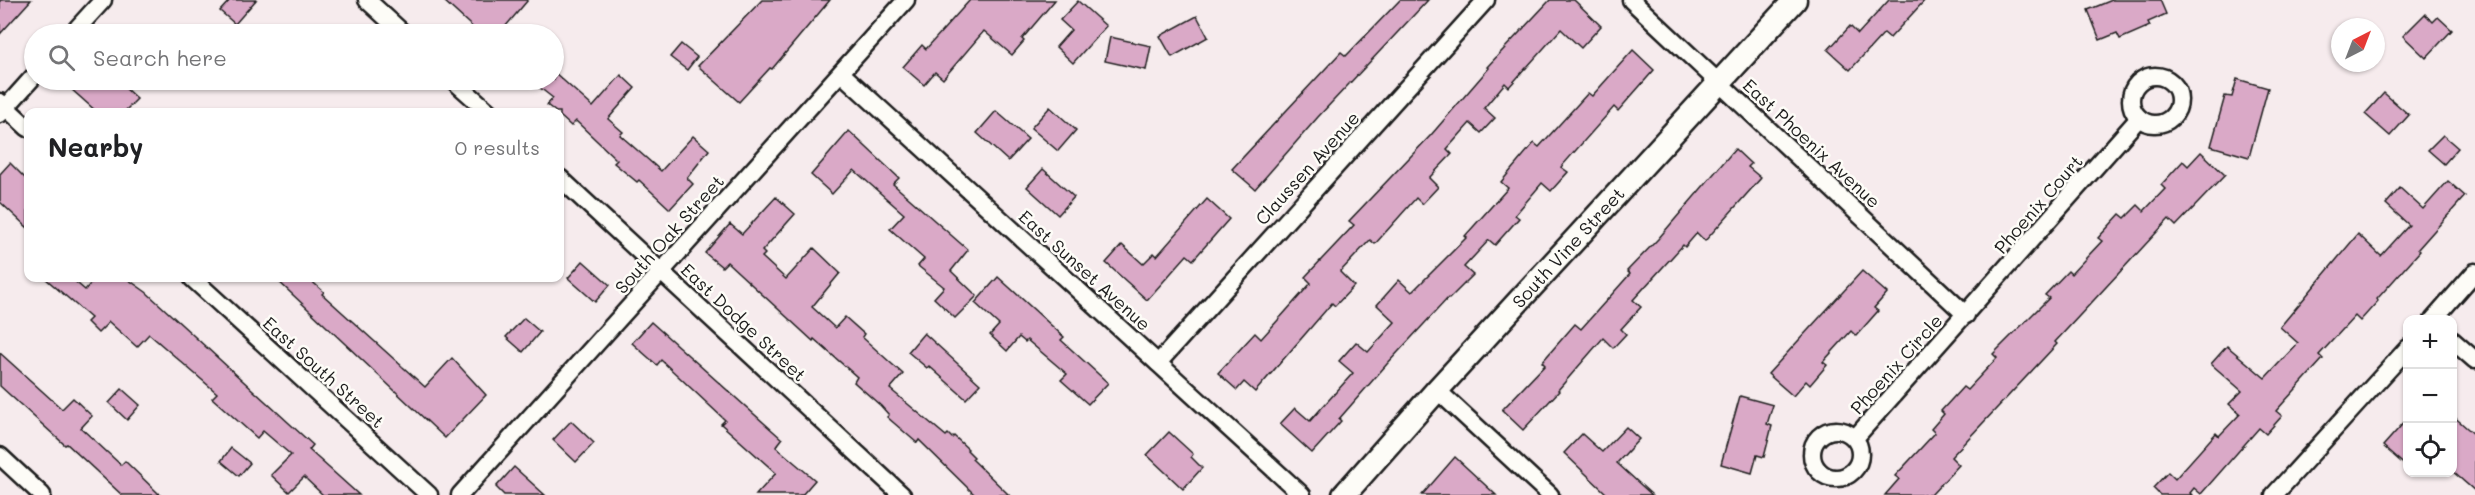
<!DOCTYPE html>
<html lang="en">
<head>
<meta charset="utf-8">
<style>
	:root { --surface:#fff; --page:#f2f2f2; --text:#202124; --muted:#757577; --line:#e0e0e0 }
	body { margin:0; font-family:Mali,sans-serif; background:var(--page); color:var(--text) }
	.controls { position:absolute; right:18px; bottom:18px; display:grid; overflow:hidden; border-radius:12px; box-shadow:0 2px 4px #0004 }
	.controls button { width:54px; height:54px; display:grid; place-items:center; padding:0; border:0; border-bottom:2px solid var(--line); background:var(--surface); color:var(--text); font:30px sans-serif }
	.compass { position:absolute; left:2331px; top:18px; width:54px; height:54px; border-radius:50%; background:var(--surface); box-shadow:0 2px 4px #0004; rotate:42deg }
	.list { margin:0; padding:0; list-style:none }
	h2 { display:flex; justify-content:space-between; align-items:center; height:78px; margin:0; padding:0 24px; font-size:26px }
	h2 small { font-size:20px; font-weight:400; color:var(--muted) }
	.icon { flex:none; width:33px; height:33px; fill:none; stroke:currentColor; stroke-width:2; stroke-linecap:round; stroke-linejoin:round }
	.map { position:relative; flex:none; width:2475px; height:495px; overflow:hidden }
	.search { position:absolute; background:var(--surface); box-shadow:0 2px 4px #0004; left:24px; top:24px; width:540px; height:66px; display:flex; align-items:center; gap:15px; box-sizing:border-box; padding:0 21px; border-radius:33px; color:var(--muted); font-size:22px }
	.panel { position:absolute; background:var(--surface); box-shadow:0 2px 4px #0004; left:24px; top:108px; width:540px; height:174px; border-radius:12px }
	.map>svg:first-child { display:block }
</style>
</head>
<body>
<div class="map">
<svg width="2475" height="495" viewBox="0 0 2475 495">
	<rect width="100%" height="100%" fill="#f6ebed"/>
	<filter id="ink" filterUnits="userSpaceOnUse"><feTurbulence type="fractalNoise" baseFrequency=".0167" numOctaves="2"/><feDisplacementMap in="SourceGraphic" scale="12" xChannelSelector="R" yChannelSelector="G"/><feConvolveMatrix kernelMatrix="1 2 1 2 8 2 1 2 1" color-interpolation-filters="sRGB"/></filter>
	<g filter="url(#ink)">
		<g fill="#daa9c7" stroke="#1c1c1c" stroke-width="1.5">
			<polygon points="0,0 31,0 0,34"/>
			<polygon points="230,0 256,0 235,24 220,11"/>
			<polygon points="443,0 528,0 499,34 480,34"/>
			<polygon points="762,0 830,0 772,69 770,68 739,102 698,66"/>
			<polygon points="970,0 1055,0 1022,39 1024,41 1012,55 984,31 943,79 935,72 924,85 903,67 922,45 926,49"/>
			<polygon points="1400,0 1428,0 1318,117 1255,189 1232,169 1341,52 1346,56"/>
			<polygon points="1550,0 1574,0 1601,26 1581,48 1561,29 1509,87 1505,83 1484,108 1495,118 1481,133 1470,123 1447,149 1452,154 1429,178 1438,187 1422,204 1416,198 1375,244 1370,240 1340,272 1354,286 1335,306 1332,303 1255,392 1244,382 1237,390 1218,373 1255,333 1261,339 1311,283 1305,277 1354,225 1349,221 1431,135 1489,68 1487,67"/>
			<polygon points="1889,0 1925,0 1890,38 1884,33 1850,70 1828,50 1850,26 1858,34"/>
			<polygon points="2112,0 2160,0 2166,14 2148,22 2150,26 2120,39 2117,33 2100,40 2088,10"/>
			<polygon points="1078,1 1106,26 1073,63 1056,47 1071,30 1060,20"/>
			<polygon points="2425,14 2433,22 2438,17 2452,30 2426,58 2403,36"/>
			<polygon points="1197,16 1208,37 1172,57 1160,36"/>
			<polygon points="1110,37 1151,46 1146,70 1105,61"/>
			<polygon points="681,44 697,57 687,70 670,57"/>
			<polygon points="1633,50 1654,70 1618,111 1614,107 1561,167 1568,172 1551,191 1542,183 1515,215 1519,218 1495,245 1489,240 1464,267 1473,275 1449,299 1448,298 1387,364 1339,419 1341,421 1312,453 1280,424 1295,408 1310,421 1353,373 1339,361 1356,342 1368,352 1395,322 1377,305 1399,280 1412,292 1467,237 1465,236 1508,188 1501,182 1534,143 1539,147 1588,93 1592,96"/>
			<polygon points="554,72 593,107 621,75 635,88 608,119 623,132 620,135 661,171 693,136 709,150 687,178 693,184 670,209 639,180 637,182 614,163 617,160 576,121 571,126 560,116 560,112 556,112 547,105 553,98 530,80 554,80"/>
			<polygon points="2237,79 2268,88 2249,157 2211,146 2225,96 2232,97"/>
			<polygon points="61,80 132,80 124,87 137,99 124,112 97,112"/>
			<polygon points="2384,93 2409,115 2390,136 2365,114"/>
			<polygon points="1050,107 1076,130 1058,151 1031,128"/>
			<polygon points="996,111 1028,139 1008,161 977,133"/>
			<polygon points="849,131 899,178 893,184 968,250 951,271 977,296 955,318 934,298 944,287 918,266 924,259 890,229 904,214 854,170 832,194 811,175"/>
			<polygon points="2443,135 2458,148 2444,164 2428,150"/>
			<polygon points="1735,149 1751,164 1748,167 1761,178 1705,241 1697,233 1685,247 1683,245 1633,300 1641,307 1621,329 1626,334 1613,348 1603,338 1558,390 1559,391 1523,430 1502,410 1545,365 1542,362 1575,324 1581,329 1630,274 1627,271 1658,239"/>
			<polygon points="2201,152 2225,175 2176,226 2169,219 2055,342 2057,344 1951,457 1959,465 1931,495 1885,495 1899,479 1895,476 1935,433 1931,429 1944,414 1941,411 1963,387 1967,390 1997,358 1993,354 2049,298 2045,295 2068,271 2071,274 2102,241 2098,238 2120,214 2125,218 2138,205 2144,211 2165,189 2161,185 2183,161 2188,166"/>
			<polygon points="10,163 28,181 28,228 0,202 0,174"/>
			<polygon points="1043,169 1074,197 1058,215 1027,187"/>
			<polygon points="2448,181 2465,196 2418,249 2420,251 2377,299 2378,301 2360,321 2355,316 2319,355 2323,359 2276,411 2282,416 2266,434 2259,428 2201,494 2194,488 2190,493 2192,495 2160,495 2153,488 2168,472 2175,479 2216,433 2219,436 2240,414 2229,404 2242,391 2211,364 2227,346 2265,378 2298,343 2280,327 2358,234 2381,256 2409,225 2386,204 2400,188 2423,209"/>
			<polygon points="776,197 795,214 762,251 765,254 762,257 786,279 814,248 840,273 812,307 835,328 845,317 864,334 862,337 903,374 890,389 946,436 948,434 952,438 954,436 968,449 967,450 974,457 972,459 1009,495 975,495 919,440 917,443 887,417 889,415 881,406 854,382 857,377 814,339 813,341 727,262 722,267 705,253 730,224 742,234"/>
			<polygon points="1207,199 1229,219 1193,260 1187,255 1147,300 1106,263 1122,245 1143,264 1154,253 1157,256"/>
			<polygon points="583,261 610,285 595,302 568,278"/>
			<polygon points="1862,271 1887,293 1874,308 1878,311 1856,336 1851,331 1823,362 1827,365 1810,385 1806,381 1793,396 1768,374"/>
			<polygon points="998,277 1064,337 1061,340 1108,383 1088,404 1061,380 1067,374 1027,340 1025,342 1019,337 1007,351 990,335 999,325 975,303"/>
			<polygon points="45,278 71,278 85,290 95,278 126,278 146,292 313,445 309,450 359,495 323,495 304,477 289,492 271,475 291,455 263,431 257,438 212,398 217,393 149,334 137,347 109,322 98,333 87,322 91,318"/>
			<polygon points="275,278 308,278 324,292 322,294 425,387 452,358 486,395 445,438"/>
			<polygon points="524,318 540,332 523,352 506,337"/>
			<polygon points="651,322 782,439 776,447 815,480 802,495 756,495 776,473 721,424 725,420 661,360 657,365 632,343"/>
			<polygon points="924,333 980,384 966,399 929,366 927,368 908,352"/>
			<polygon points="0,353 62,409 73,398 92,416 81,428 121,465 125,461 160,495 122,495 67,444 65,445 0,386"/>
			<polygon points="122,389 140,405 127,420 109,403"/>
			<polygon points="1740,396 1773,405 1767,424 1772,426 1764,457 1757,455 1752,473 1721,464"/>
			<polygon points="2452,415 2475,435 2475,491 2452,471"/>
			<polygon points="2408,418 2408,468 2383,446"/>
			<polygon points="571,421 594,443 576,462 553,440"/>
			<polygon points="1626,427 1639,439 1617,463 1652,495 1608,495 1564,453 1582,434 1602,452"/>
			<polygon points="1169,432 1193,454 1191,457 1202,468 1183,489 1147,455"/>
			<polygon points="231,448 250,463 239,476 221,461"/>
			<polygon points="1455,457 1496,495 1422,495"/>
			<polygon points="514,467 545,495 504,495 496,487"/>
		</g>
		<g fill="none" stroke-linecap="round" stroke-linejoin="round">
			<g stroke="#1c1c1c" stroke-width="21">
				<g id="street">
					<polyline points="367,0 404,34"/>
					<polyline points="1631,0 1966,315"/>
					<polyline points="72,34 103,0"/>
					<polyline points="841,73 1302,495"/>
					<circle cx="2155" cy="100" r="24"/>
					<polyline points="453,80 489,112"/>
					<polyline points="0,102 28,128"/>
					<polyline points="0,114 34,76"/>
					<polyline points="560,178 902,495"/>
					<polyline points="192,278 429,495"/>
					<polyline points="2433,320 2475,272"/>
					<polyline points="2452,340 2475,360"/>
					<polyline points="1158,363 1486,0"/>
					<polyline points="1437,390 1550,495"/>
					<circle cx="1836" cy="454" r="24"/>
					<polyline points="1855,438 2139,118"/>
					<polyline points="0,456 42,495"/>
					<polyline points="460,495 906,0"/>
					<polyline points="2274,495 2408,348"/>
				</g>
			</g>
			<g stroke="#1c1c1c" stroke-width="27">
				<g id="secondary">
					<path id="s1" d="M1344 495 1437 390 1795 0"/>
				</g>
			</g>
			<use href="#street" stroke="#fdfcf7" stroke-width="16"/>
			<use href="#secondary" stroke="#fdfcf7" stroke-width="22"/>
		</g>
	</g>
	<g text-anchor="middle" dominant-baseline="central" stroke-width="5" stroke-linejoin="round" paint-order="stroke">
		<g font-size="18" fill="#1c1c1c" stroke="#fdfcf7">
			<text transform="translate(1812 143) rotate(43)">East Phoenix Avenue</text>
			<text transform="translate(1307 168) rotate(-48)">Claussen Avenue</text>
			<text transform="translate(2038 204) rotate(-49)">Phoenix Court</text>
			<text transform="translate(669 234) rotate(-48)">South Oak Street</text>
			<text stroke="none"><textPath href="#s1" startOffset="334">South Vine Street</textPath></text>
			<text transform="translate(1085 270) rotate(42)">East Sunset Avenue</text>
			<text transform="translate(744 322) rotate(43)">East Dodge Street</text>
			<text transform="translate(1896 364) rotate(-48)">Phoenix Circle</text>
			<text transform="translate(324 372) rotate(42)">East South Street</text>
		</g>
	</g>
</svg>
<div class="controls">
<button>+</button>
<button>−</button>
<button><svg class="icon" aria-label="locate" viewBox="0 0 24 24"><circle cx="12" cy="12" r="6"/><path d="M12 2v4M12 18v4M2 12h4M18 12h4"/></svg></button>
</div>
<svg class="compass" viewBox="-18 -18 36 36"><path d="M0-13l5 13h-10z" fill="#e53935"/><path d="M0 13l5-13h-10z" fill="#757577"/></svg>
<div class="search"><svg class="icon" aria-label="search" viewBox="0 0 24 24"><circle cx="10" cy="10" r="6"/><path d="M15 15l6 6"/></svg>Search here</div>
<section class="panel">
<h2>Nearby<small>0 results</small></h2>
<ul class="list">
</ul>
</section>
</div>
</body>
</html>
